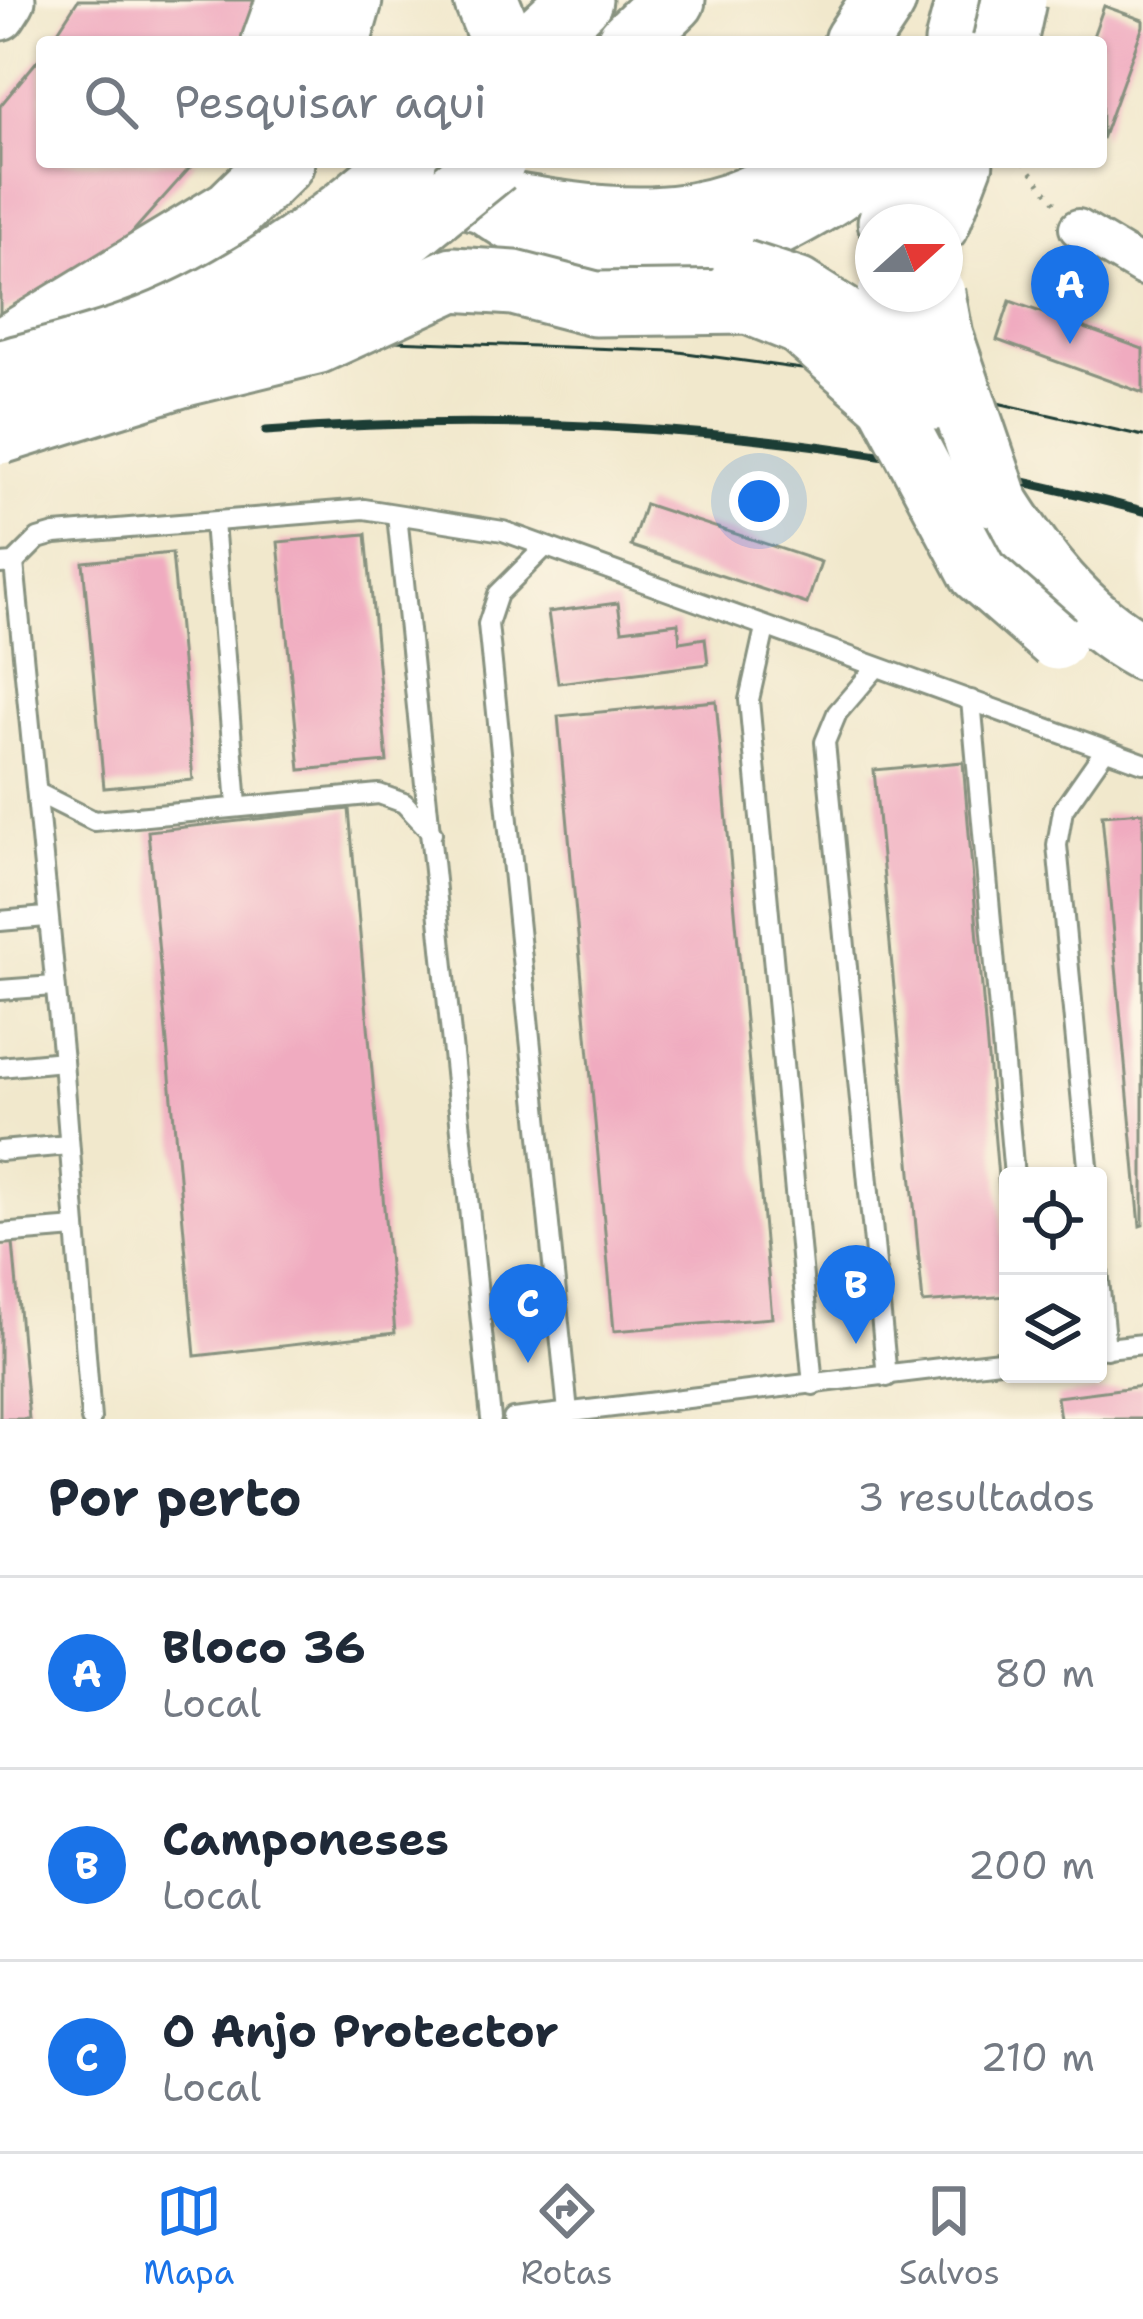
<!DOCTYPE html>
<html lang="pt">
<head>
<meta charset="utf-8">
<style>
	:root { --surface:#fff; --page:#f2f2f3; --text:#1f2937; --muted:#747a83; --line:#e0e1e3; --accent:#1a73e8 }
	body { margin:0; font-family:"Shantell Sans",sans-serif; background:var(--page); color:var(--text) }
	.controls { position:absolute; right:36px; bottom:36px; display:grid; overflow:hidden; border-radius:12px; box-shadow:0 3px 9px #0004 }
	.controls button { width:108px; height:108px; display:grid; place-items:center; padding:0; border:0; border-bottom:3px solid var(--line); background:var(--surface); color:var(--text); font:60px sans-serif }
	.compass { position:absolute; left:855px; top:204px; width:108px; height:108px; border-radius:50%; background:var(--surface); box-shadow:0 3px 9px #0004; rotate:69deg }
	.you { position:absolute; left:759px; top:501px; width:42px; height:42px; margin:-30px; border:9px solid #fff; border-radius:50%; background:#1a73e8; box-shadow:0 0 0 18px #1a73e833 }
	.badge { display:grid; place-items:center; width:78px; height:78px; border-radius:50%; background:var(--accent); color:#fff; font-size:39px; font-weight:700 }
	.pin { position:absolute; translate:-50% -99px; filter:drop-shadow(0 3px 6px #0008) }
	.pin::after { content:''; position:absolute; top:63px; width:42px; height:36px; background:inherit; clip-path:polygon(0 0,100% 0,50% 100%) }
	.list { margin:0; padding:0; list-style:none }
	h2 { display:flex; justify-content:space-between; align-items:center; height:156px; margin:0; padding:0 48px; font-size:51px }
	h2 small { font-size:39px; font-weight:400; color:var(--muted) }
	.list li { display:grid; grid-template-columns:78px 1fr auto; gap:36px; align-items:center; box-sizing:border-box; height:192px; padding:0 48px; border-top:3px solid var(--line) }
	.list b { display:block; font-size:45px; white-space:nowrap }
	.list p { margin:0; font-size:39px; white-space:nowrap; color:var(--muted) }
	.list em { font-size:39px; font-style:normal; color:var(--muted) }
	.icon { flex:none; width:66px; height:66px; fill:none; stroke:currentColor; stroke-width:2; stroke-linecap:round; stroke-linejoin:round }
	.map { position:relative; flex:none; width:1143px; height:1419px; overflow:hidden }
	.search { position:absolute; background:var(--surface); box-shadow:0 3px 9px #0004; left:36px; right:36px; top:36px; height:132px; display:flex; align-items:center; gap:30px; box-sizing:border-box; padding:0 42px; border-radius:12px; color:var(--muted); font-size:45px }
	.sheet { height:732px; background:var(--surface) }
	nav { display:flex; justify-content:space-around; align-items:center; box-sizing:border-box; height:168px; border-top:3px solid var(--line); background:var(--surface); font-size:33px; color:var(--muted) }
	nav a { display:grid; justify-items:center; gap:6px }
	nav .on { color:var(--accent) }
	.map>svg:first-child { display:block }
</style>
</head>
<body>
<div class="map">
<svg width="1143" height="1419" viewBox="0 0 1143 1419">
	<rect width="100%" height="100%" fill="#fcf5e5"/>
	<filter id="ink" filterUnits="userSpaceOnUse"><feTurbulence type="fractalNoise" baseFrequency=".00833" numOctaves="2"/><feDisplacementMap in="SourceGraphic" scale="24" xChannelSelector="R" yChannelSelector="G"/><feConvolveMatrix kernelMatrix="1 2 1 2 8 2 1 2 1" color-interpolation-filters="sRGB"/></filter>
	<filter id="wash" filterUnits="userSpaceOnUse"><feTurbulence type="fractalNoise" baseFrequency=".004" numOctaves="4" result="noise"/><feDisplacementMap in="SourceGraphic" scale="48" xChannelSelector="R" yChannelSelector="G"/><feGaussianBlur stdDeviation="2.7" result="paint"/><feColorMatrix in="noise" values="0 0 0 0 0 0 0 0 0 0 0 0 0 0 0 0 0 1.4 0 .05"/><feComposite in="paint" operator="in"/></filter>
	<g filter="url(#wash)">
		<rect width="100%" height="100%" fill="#f1e8cc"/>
		<g id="blocks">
			<g fill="#f0abc0">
				<polygon points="78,0 264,0 249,42 51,42"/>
				<polygon points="1104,6 1143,20 1143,26 1102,139 1101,42 1091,42"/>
				<polygon points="42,55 42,162 195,162 121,245 50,290 0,313 0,106"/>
				<polygon points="1010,301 1143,349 1143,393 997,340"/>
				<polygon points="645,504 821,562 807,604 631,546"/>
				<polygon points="366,534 387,762 300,770 278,542"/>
				<polygon points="172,553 193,780 104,788 83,562"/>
				<polygon points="618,603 622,630 678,623 680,642 705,638 708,664 558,683 548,612"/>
				<polygon points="716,701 772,1318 614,1331 558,716"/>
				<polygon points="963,762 1008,1296 923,1303 874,770"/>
				<polygon points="349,809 395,1333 195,1356 148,831"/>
				<polygon points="1143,812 1143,1225 1140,1226 1102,815"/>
				<polygon points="13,1243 29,1419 0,1419 0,1244"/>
				<polygon points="1143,1386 1143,1419 1060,1419 1057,1397"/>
			</g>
		</g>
	</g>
	<g filter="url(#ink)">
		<use href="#blocks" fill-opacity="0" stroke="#889280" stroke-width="3"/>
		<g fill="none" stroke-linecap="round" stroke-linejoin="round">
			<g stroke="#889280" stroke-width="24">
				<g id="lane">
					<polyline points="397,515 491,1419"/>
					<polyline points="214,522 237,805"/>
					<polyline points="545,547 498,594 488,624 568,1412"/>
					<polyline points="14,563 63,1061 91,1419"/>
					<polyline points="0,564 14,563 38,539 55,534 364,509 503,531 1143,763"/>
					<polyline points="765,628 749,700 813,1385"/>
					<polyline points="875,669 837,713 825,742 887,1377"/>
					<polyline points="971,700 1014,1176"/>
					<polyline points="38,793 94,821 379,794 404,803 432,833"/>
					<polyline points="0,921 46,917"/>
					<polyline points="0,990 54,986"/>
					<polyline points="0,1067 63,1061"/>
					<polyline points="0,1151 69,1145"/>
					<polyline points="1089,1176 1057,845 1063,810 1105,750"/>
					<polyline points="0,1234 76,1228"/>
					<polyline points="1098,1270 1106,1349"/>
					<polyline points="1098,1349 1143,1344"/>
					<polyline points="513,1419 1008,1360"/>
				</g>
			</g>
			<g stroke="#889280" stroke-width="42">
				<polyline id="street" points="1078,228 1143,267"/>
			</g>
			<g stroke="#889280" stroke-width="57">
				<polyline id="secondary" points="0,14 9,0"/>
			</g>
			<g stroke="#889280" stroke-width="63">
				<g id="primary">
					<polyline points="954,42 965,0"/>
					<path d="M435 162C540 265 658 292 790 220 819 204 850 187 873 162"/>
					<polyline points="887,222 911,162"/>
					<path d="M995 495C1033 556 1079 618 1143 652"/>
				</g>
			</g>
			<g stroke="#889280" stroke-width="69">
				<g id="highway">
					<polyline points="486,0 503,42"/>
					<polyline points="274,42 289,0"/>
					<polyline points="338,42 350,0"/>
					<polyline points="535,42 580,0"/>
					<polyline points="629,42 673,0"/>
					<polyline points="856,42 884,0"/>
					<path d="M474 198C591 220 709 244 809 162"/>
					<polyline points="938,222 961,162"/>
					<polyline points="0,352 232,211 282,162"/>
				</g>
			</g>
			<polyline stroke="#889280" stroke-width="4.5" stroke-dasharray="3 9" stroke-linecap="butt" points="1024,162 1057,205"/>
			<use href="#lane" stroke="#fff" stroke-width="18"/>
			<use href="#street" stroke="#fff" stroke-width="36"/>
			<use href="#secondary" stroke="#fff" stroke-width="51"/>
			<use href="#primary" stroke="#fff" stroke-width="57"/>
			<use href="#highway" stroke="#fff" stroke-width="63"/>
			<polyline stroke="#1f3d34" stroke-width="3" points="367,340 672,351 918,385 1143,436"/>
			<path stroke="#1f3d34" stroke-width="9" d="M266 431C560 409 857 434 1143 511"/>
			<g stroke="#889280" stroke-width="63" stroke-linecap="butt">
				<g id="primary-bridge">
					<polyline points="742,269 797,287 840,314 978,573 1056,641"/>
					<polyline points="887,294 909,360 934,401"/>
				</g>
			</g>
			<g stroke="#889280" stroke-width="69" stroke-linecap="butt">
				<g id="highway-bridge">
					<polyline points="1005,42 1014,0"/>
					<polyline points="933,294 941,337 995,495"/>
					<path d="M0 373C44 360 90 350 133 334 226 301 332 229 404 162"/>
					<polyline points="181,375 316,342 453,279 514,283 595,304 749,302 801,323 887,398"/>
					<polyline points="0,432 181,375 355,274 493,162"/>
				</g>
			</g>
			<use href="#primary-bridge" stroke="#fff" stroke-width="57"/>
			<use href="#highway-bridge" stroke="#fff" stroke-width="63"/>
		</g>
	</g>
</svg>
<div class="controls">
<button><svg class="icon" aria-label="locate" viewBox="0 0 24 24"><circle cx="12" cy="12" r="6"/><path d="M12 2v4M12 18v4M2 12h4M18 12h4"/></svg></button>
<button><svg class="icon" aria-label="layers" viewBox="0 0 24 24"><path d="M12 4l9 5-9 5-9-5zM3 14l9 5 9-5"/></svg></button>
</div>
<svg class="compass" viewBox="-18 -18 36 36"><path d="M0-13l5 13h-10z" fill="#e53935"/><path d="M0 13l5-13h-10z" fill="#747a83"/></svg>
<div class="you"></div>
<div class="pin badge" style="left:1070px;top:344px">A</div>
<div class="pin badge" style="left:856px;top:1344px">B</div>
<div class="pin badge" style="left:528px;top:1363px">C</div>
<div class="search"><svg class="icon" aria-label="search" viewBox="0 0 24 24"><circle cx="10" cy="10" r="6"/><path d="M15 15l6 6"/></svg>Pesquisar aqui</div>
</div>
<section class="sheet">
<h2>Por perto<small>3 resultados</small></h2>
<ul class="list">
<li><span class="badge">A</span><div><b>Bloco 36</b><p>Local</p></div><em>80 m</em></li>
<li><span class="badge">B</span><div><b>Camponeses</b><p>Local</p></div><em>200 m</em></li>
<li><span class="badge">C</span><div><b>O Anjo Protector</b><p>Local</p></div><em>210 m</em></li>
</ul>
</section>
<nav>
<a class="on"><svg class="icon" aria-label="map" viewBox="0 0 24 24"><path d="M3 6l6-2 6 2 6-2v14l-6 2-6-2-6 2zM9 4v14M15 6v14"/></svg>Mapa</a>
<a><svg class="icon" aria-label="directions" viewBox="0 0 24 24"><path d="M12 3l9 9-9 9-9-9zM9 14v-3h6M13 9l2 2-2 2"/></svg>Rotas</a>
<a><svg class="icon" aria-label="saved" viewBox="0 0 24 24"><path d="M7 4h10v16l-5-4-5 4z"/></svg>Salvos</a>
</nav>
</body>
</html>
